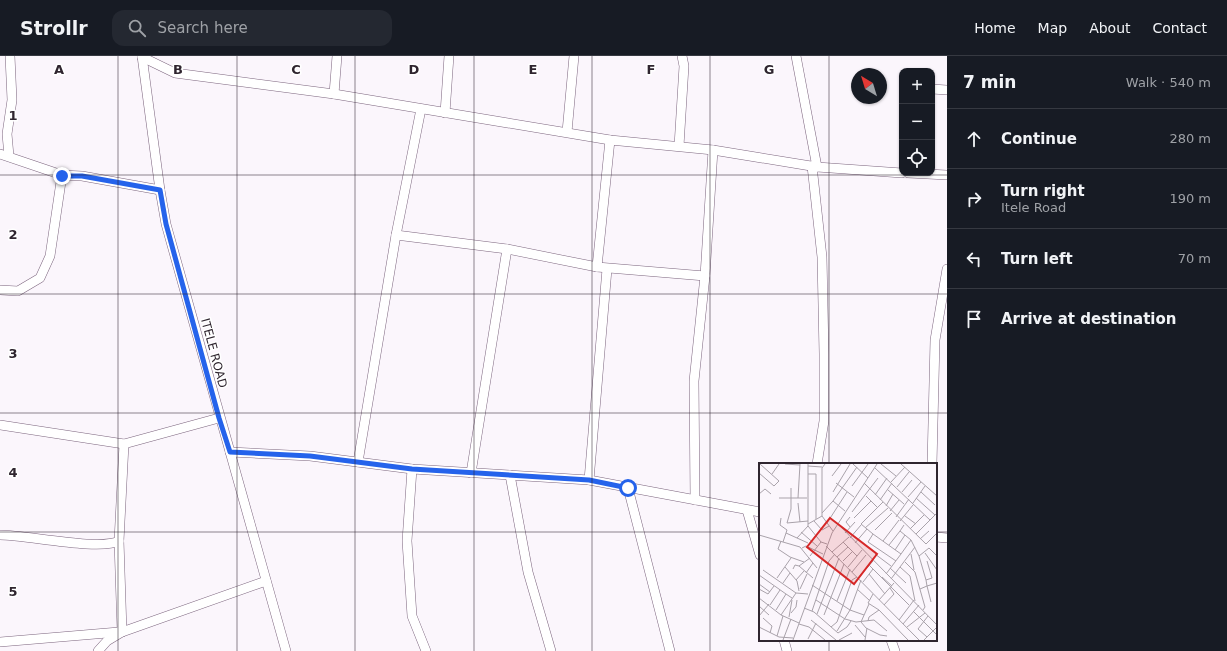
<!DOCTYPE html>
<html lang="en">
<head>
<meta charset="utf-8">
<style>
	:root { --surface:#171b24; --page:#242831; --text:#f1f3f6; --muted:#9ea1a6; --line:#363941 }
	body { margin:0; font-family:"DejaVu Sans",sans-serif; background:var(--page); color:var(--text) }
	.controls { position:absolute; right:12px; top:12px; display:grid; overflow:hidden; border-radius:8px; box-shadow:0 1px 3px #0004 }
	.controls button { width:36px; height:36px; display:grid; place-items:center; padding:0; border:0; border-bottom:1px solid var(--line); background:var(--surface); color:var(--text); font:20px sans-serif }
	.compass { position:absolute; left:851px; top:12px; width:36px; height:36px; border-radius:50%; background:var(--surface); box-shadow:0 1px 3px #0004; rotate:322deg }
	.stop { position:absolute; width:12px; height:12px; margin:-9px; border:3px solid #2563eb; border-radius:50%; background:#fff }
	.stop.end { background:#2563eb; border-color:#fff; box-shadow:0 1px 4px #0008 }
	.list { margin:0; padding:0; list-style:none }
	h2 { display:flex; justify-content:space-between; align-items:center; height:52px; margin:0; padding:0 16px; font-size:17px }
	h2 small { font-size:13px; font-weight:400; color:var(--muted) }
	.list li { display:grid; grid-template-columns:26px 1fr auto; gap:12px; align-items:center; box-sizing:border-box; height:60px; padding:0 16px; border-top:1px solid var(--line) }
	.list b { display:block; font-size:15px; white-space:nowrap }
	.list p { margin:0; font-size:13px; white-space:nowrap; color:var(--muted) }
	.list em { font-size:13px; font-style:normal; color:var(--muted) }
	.icon { flex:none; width:22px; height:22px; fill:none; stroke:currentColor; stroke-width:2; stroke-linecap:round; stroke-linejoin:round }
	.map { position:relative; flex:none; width:947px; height:595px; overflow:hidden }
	header { display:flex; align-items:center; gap:24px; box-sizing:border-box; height:56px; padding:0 20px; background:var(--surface); border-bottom:1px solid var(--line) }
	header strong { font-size:19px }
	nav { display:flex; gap:22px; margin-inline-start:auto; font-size:14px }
	.search { width:280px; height:36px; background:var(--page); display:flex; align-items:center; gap:10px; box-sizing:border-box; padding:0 14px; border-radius:12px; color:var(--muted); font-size:15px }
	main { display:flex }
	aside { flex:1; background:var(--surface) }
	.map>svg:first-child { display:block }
</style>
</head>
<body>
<header>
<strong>Strollr</strong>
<div class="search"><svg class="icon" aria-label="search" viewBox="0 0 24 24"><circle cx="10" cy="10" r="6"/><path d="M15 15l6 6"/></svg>Search here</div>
<nav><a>Home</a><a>Map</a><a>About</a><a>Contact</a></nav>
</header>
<main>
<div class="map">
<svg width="947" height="595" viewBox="0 0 947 595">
	<rect width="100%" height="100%" fill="#fbf6fc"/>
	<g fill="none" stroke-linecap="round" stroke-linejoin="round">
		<g stroke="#7c657e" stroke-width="10">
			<g id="minor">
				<polyline points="142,0 160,134 166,168 286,595"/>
				<polyline points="796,0 817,111"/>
				<polyline points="142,1 175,17 334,38 610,84 713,94 817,111 902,117"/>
				<polyline points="932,33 947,34"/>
				<polyline points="334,38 337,0"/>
				<polyline points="445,57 449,0"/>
				<polyline points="567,76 574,0"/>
				<polyline points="679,90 684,10 682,0"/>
				<polyline points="0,98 62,119 82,120 160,134"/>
				<polyline points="9,100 7,78 12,44 10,0"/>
				<polyline points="812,110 822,201 824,298 824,365 817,408"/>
				<polyline points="908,117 947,119"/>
				<polyline points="396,179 507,193 597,211 705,220"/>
				<polyline points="597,211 610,84"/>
				<polyline points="0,234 18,235 40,222 50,200 62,119"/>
				<polyline points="0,369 124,388 219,362"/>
				<polyline points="230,396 310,400 412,413 589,424 760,456"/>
				<polyline points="358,406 396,179 421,53"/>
				<polyline points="932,408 935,284 947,213"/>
				<polyline points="412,413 407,485 412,560 426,595"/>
				<polyline points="471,417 507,193"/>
				<polyline points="510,419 528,516 551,595"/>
				<polyline points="589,424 607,213"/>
				<polyline points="628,432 670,595"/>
				<polyline points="695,444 694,325 705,220 713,94"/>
				<polyline points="747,454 760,499"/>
				<path d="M0 479C27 479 99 495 119 485"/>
				<polyline points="936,481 947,482"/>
				<polyline points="122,576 119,485 124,388"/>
				<polyline points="784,584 787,595"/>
				<polyline points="891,584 895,595"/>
				<polyline points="0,586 119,576"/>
				<polyline points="98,595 107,585 122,576 266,525"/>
			</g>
		</g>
		<use href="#minor" stroke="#fff" stroke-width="9"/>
	</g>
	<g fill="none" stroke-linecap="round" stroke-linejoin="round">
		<polyline stroke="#2563eb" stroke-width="5" points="62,120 82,120 160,134 166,168 219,362 230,396 310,400 412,413 589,424 628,432"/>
	</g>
	<path fill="none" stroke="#2f252f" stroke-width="1" stroke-opacity="0.55" d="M118 0V595M237 0V595M355 0V595M474 0V595M592 0V595M710 0V595M829 0V408M0 119H947M0 238H947M0 357H947M0 476H760M936 476H947M829 584V595"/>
	<g text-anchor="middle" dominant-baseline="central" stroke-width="3" stroke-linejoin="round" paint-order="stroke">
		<g font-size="12" fill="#2f252f" stroke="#fff">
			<text transform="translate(214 297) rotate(75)">ITELE ROAD</text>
		</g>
	</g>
	<g transform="translate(759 407)">
		<rect width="178" height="178" fill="#fbf6fc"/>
		<path fill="none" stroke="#a9a2aa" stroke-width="1" d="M26 1 41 2M49 1V63L62 79 68 81M94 1 109 15M122 1 137 13M142 1 178 33M49 3 63 4M116 5 171 57 178 50M0 10 15 23 20 18 1 1M13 11 20 1M49 11H57V56M73 13 82 1M132 19 146 4M77 20 95 34M105 20 167 81 178 70M93 23 109 1M138 24 150 9M32 25V46L28 60 49 58M129 27 145 41M74 29 91 1M143 29 153 17M162 29 176 42M0 31 6 26 12 31M116 32 128 15M107 33 118 44M149 34 162 19M20 35H48M39 35 41 1M157 35 176 52M121 37 133 20M124 39 102 61 114 71 109 79 137 98M39 40 41 59M154 40 166 23M127 43 134 31M86 48 74 38 98 4M131 48 140 37M93 49 119 15M63 50 74 38M63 53V5L66 1M146 53 157 61M91 54 87 59 91 64M137 54 150 36M22 55 21 62 28 67 24 79M95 55 112 38M55 58 63 67 70 63M141 58 154 42M68 60 88 29M49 61 63 53 74 68M79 61 178 162M145 62 141 68 152 77M106 65 129 45M151 66 165 52M116 67 133 50M42 69 58 83M27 70 49 80M86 70 96 59M114 71 142 91 152 77 160 93M157 71 171 57M0 72 41 84 58 105M38 75 49 63M91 75 102 62M161 76 170 68M22 78 19 86 31 94 45 99M124 78 140 57M84 79 98 93M96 80 108 66M130 82 141 68M67 83 160 177M43 85 47 83 64 91M136 87 146 72M73 89 90 74M166 90 178 107M116 91 132 103M152 91 155 107M51 93 62 79M78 94 89 84M84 98 93 89M168 98 173 115 167 117 160 93 170 85 178 93M146 99 156 109 166 144 164 147M110 102 150 142M40 103 54 115M26 104 38 118 40 128M89 104 103 87M141 104 151 113 156 138M131 105 147 120M34 106 36 102 40 103 51 95M4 107 37 130M93 109 107 92M47 110 54 100M110 111 126 131M127 111 142 91M0 112 27 131M123 114 133 123M18 115 32 95M99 115 114 98M132 116 156 84M37 117 45 108M104 119 114 106M24 120 31 110M0 121 11 129M53 122 91 147 105 152M0 126 9 131 15 123M41 126 48 111M98 126 110 137M161 126 168 123 167 117M114 131 109 140 120 147 149 177M0 135 22 152 40 160M57 137 86 156 97 159 115 157 128 168M120 137 135 120M78 138 91 106M172 139 168 123 178 120M11 142 21 127M125 142 135 131 131 125M0 143 10 152M45 145 55 149 79 170 88 164 92 158M17 147 27 131 33 135M53 148 70 98 76 91M154 148 178 172M32 150 37 144 38 137M58 151 80 95M22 152 37 130 49 131M65 152 85 101M0 153 10 141M30 154 33 137M4 155 13 163 11 170M52 157 77 177M140 157 155 137M109 158 110 154 120 147M102 159 107 165 121 172 128 173M102 159 110 141M40 161 50 164 66 177M144 161 160 142M96 162 106 174M0 164 20 174 34 175M72 164 78 159 93 117 98 114M148 164 166 150M78 168 91 147 102 117M18 173 24 153M168 174 159 166 169 153M49 176 57 160M24 177 32 156M34 177 73 70 118 1M80 177 93 170M106 177 108 165M165 177 178 164"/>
		<path fill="#d62828" fill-opacity="0.15" stroke="#d62828" stroke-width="2" d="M71 55 118 91 95 121 48 84Z"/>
		<rect width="178" height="178" fill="none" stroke="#2f252f" stroke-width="2"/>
	</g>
	<g font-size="13" text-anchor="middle" font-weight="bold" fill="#2f252f" stroke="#fff" stroke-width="3" stroke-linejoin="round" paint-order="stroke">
		<text x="59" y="18">A</text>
		<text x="178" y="18">B</text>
		<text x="296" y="18">C</text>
		<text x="414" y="18">D</text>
		<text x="533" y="18">E</text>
		<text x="651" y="18">F</text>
		<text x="769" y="18">G</text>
		<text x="13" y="64">1</text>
		<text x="13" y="183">2</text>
		<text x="13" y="302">3</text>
		<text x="13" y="421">4</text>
		<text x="13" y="540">5</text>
	</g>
</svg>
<div class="controls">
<button>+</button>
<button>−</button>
<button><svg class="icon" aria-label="locate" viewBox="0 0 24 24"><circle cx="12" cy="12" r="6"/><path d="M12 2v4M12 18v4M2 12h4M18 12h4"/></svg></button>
</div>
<svg class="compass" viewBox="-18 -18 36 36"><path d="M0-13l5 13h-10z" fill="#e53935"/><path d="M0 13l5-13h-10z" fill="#9ea1a6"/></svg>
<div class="stop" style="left:628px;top:432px"></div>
<div class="stop end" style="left:62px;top:120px"></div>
</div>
<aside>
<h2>7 min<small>Walk · 540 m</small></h2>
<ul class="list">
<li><svg class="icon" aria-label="ahead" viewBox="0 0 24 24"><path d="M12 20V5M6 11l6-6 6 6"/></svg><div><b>Continue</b></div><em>280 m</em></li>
<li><svg class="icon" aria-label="right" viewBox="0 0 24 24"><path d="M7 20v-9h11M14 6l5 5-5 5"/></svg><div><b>Turn right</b><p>Itele Road</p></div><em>190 m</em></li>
<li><svg class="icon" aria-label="left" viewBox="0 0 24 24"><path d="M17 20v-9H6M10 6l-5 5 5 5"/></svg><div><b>Turn left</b></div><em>70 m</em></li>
<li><svg class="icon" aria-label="arrive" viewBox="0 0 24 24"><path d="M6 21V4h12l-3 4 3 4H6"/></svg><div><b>Arrive at destination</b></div></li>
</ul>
</aside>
</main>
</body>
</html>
